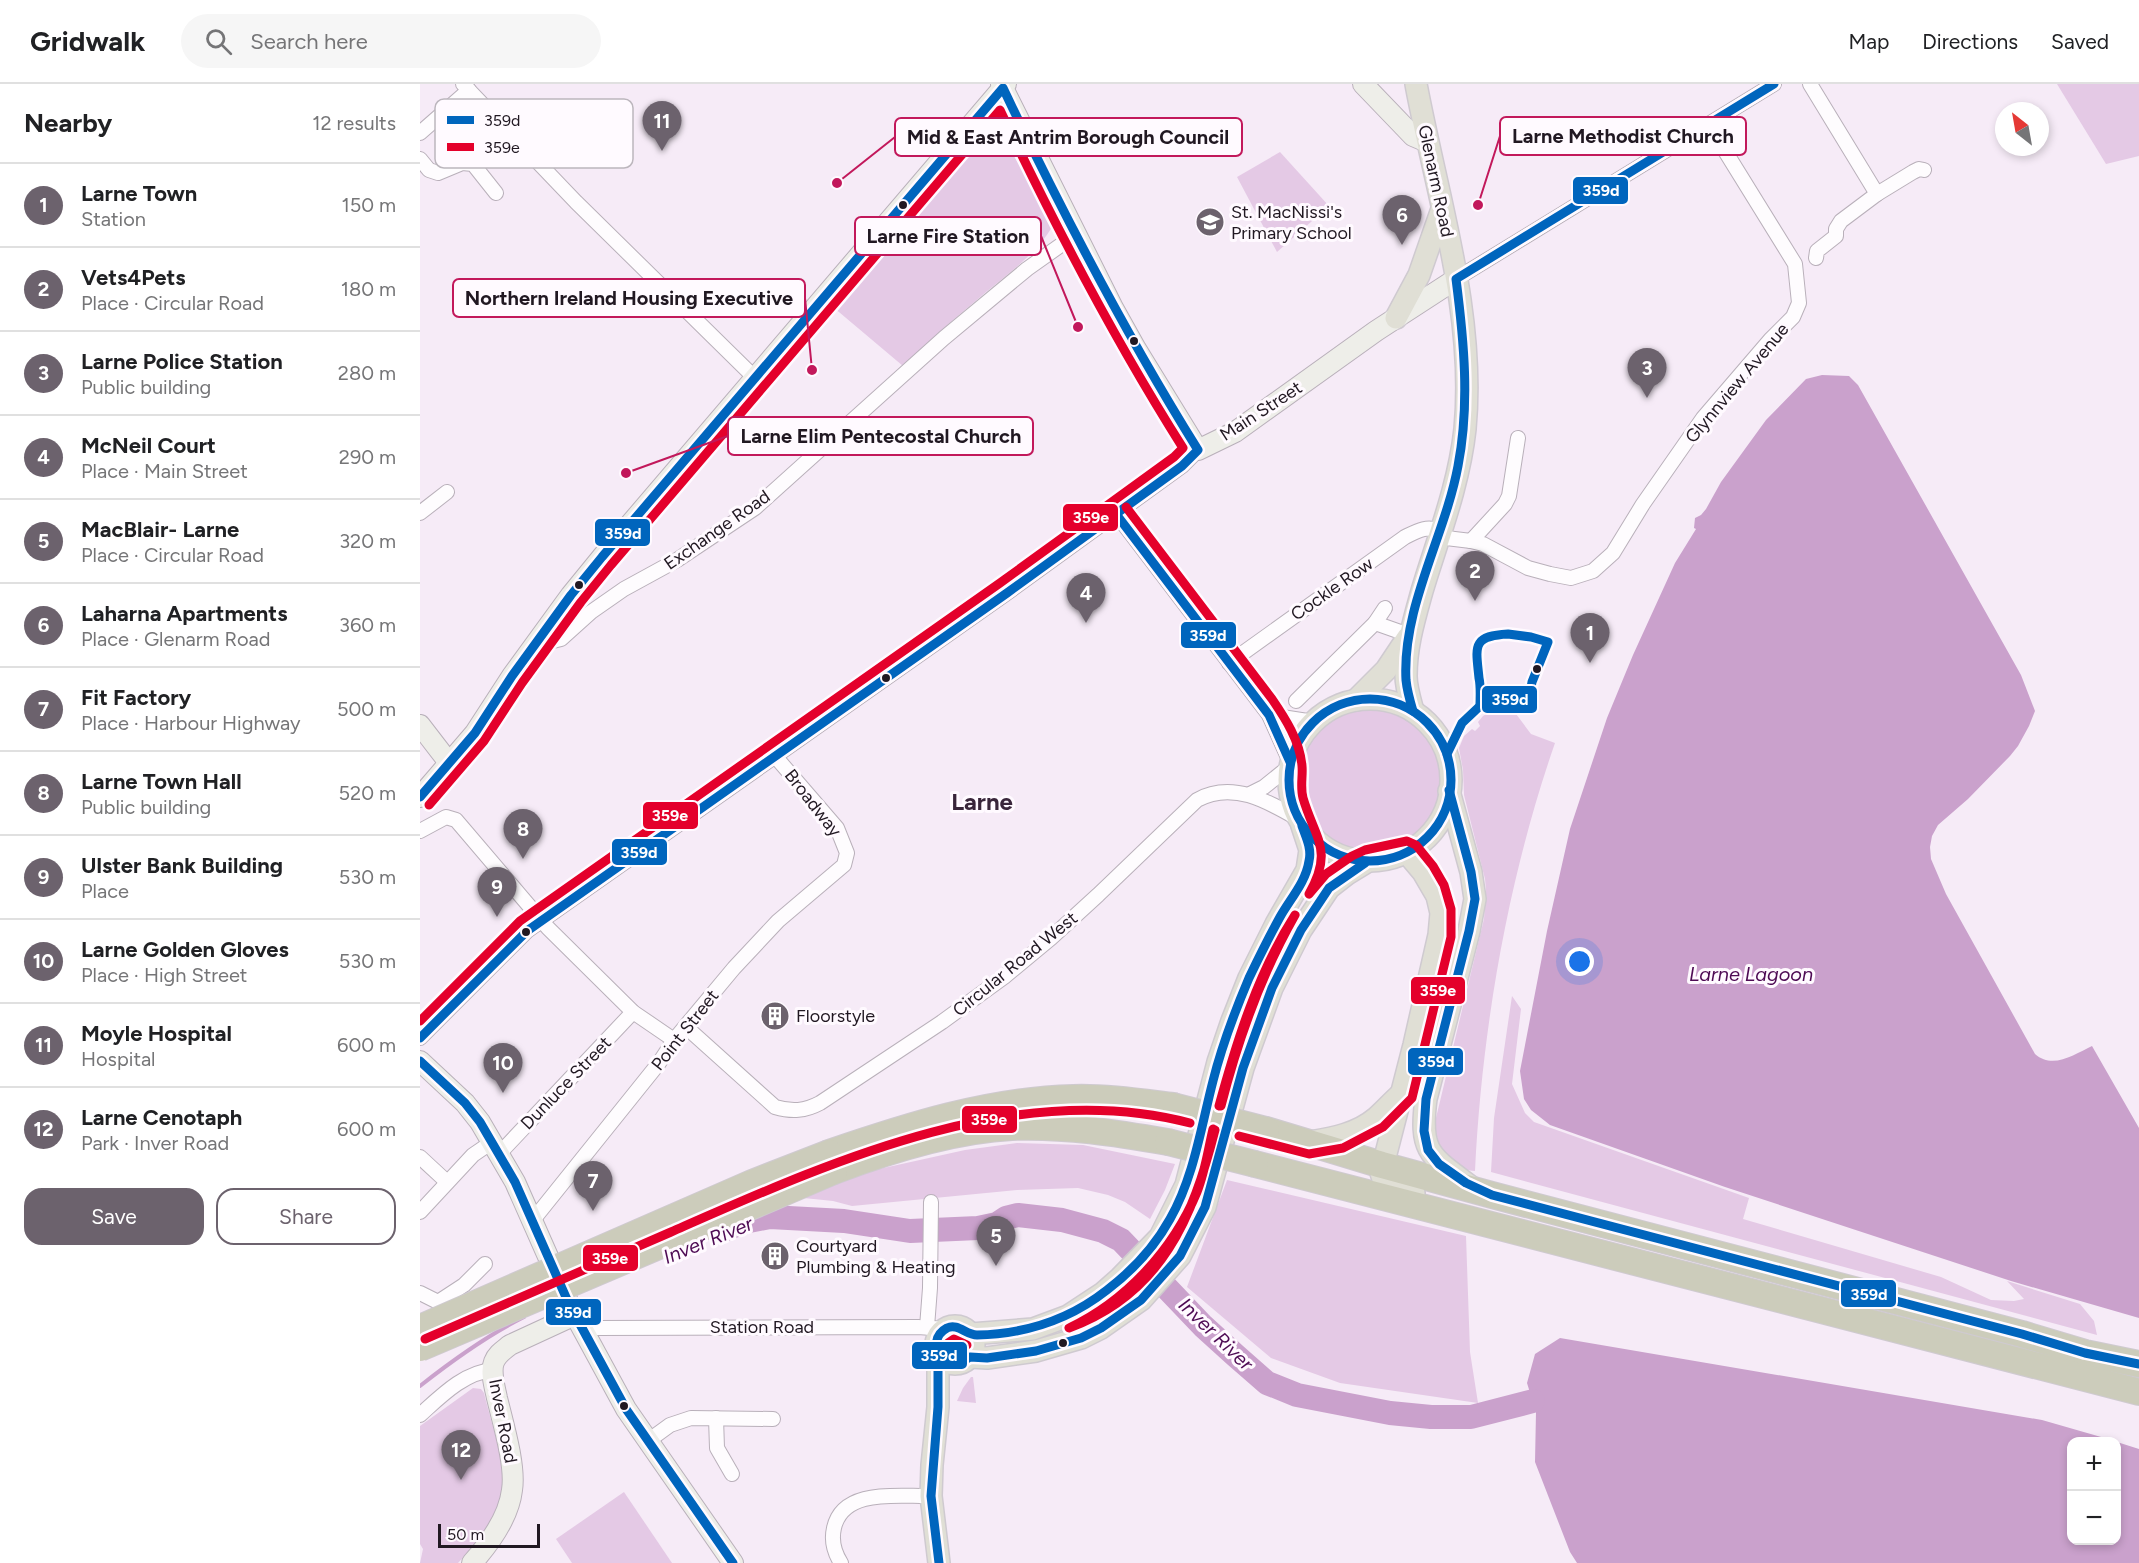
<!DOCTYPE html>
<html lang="en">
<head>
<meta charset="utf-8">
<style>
	:root { --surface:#fff; --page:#f6f6f6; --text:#202124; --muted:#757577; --line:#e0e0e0; --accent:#6c626d }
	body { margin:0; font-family:Figtree,sans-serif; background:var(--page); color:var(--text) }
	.controls { position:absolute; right:18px; bottom:18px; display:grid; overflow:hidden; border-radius:12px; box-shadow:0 3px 9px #0003 }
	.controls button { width:54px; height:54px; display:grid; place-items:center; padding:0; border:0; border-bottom:2px solid var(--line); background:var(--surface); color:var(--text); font:30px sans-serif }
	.compass { position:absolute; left:1575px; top:18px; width:54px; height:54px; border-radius:50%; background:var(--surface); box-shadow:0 3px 9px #0003; rotate:329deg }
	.scale { position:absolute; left:18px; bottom:15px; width:102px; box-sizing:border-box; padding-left:6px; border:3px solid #211822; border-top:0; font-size:16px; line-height:21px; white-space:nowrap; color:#211822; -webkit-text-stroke:4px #fffaff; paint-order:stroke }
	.you { position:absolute; left:1160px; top:878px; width:21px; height:21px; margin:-15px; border:4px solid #fff; border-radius:50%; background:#1a73e8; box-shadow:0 0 0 9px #1a73e833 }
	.badge { display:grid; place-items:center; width:39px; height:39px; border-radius:50%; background:var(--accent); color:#fff; font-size:20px; font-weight:700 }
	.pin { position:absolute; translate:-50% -50px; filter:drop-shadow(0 2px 3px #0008) }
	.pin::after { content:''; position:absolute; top:32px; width:21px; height:18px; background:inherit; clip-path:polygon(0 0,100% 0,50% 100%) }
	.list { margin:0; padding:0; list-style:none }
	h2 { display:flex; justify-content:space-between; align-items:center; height:78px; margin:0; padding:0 24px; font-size:26px }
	h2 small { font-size:20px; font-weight:400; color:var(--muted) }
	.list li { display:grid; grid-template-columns:39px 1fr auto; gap:18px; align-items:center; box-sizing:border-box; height:84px; padding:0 24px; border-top:2px solid var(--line) }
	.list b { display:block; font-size:22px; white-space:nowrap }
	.list p { margin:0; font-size:20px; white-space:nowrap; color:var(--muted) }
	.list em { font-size:20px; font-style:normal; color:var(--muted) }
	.actions { display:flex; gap:12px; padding:18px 24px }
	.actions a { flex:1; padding:14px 0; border:2px solid var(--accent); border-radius:18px; text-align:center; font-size:21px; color:var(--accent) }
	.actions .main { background:var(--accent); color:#fff }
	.icon { flex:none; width:33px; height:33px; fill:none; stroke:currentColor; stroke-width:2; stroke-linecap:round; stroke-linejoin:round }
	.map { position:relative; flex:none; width:1719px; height:1479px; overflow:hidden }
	header { display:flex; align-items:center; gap:36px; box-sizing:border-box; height:84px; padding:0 30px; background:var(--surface); border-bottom:2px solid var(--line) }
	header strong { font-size:28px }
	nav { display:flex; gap:33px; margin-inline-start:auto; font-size:21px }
	.search { width:420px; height:54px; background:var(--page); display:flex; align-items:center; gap:15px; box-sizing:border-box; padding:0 21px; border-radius:33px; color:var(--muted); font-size:22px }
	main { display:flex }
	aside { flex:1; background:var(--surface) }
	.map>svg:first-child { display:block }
</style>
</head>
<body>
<header>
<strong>Gridwalk</strong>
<div class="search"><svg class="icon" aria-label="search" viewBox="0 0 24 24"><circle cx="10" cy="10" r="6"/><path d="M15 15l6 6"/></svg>Search here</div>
<nav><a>Map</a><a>Directions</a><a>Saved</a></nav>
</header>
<main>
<aside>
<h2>Nearby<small>12 results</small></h2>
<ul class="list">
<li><span class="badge">1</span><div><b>Larne Town</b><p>Station</p></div><em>150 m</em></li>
<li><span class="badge">2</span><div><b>Vets4Pets</b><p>Place · Circular Road</p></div><em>180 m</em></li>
<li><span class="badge">3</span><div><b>Larne Police Station</b><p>Public building</p></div><em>280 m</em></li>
<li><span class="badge">4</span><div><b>McNeil Court</b><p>Place · Main Street</p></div><em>290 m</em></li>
<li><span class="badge">5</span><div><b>MacBlair- Larne</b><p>Place · Circular Road</p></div><em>320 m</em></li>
<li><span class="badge">6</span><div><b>Laharna Apartments</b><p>Place · Glenarm Road</p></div><em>360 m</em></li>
<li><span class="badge">7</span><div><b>Fit Factory</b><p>Place · Harbour Highway</p></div><em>500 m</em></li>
<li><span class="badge">8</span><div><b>Larne Town Hall</b><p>Public building</p></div><em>520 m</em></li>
<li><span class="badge">9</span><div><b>Ulster Bank Building</b><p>Place</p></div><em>530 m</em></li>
<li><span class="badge">10</span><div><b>Larne Golden Gloves</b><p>Place · High Street</p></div><em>530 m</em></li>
<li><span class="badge">11</span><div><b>Moyle Hospital</b><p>Hospital</p></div><em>600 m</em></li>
<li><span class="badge">12</span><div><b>Larne Cenotaph</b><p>Park · Inver Road</p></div><em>600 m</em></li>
</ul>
<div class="actions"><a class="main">Save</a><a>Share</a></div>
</aside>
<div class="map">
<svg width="1719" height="1479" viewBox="0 0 1719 1479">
	<rect width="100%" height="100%" fill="#f6ebf7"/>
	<g fill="#e4c9e5">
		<polygon points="1637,0 1719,0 1719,72 1686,80"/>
		<path d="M568 48 584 57 599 80 632 143C617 169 589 189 566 208 538 232 509 256 483 282L413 223 565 49Z"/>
		<polygon points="860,68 909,122 857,168 817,93"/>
		<path d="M1081 621 1090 622 1111 650 1135 659C1088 794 1062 944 1055 1087 1028 1086 1016 1062 1015 1038L1064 835 1066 806 1065 795 1044 711 1043 686 1039 664 1044 652 1052 645 1055 647 1060 642 1058 638 1063 632Z"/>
		<circle cx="949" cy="696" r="71"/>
		<polygon points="1092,912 1101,925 1092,1000 1105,1029 1114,1038 1329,1114 1323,1135 1521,1193 1571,1216 1594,1217 1604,1215 1587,1197 1660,1220 1674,1237 1677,1251 1071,1088 1074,1034"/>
		<polygon points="828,921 834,923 811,993 805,993"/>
		<polygon points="597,1059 663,1061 755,1080 745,1106 730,1135 705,1118 688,1111 658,1104 597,1106 432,1122 413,1117 374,1113 432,1091 545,1066"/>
		<polygon points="807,1096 1046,1152 1050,1268 1058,1319 920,1299 851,1274 767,1203"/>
		<polygon points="744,1161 750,1166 714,1206 708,1199"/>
		<polygon points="551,1293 553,1293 556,1319 537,1317 543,1304"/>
		<path d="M53 1304 61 1305 64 1309C70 1335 84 1374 83 1400 82 1429 57 1458 38 1479H0L3 1465 0 1460V1342Z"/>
		<polygon points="204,1408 252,1479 152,1479 136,1455"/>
	</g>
	<g fill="#caa1cc">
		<path d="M1402 291 1429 292 1438 301 1601 591 1615 627 1609 642 1598 662 1590 672 1548 715 1518 741 1512 752 1510 763 1511 775 1526 810 1615 970C1633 986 1655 970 1672 962L1719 1044V1234L1591 1197 1305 1103 1130 1041 1111 1026 1104 1015 1100 987 1127 847 1150 745 1187 634 1213 571 1255 479 1276 445 1274 444 1275 434 1281 431 1286 425 1301 398 1346 336 1386 295Z"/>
		<polygon points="1140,1254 1622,1336 1695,1357 1652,1358 1652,1456 1696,1456 1697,1358 1719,1365 1719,1479 1157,1479 1150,1468 1115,1378 1116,1328 1107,1299 1115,1270"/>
	</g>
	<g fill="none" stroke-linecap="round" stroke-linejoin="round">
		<path stroke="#caa1cc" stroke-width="4" d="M0 1302C33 1276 66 1252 104 1233"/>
		<polyline stroke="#caa1cc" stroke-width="24" points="301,1147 324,1138 350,1133 424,1137 490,1147 558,1144 577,1140 586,1134 598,1131 642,1136 683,1147 701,1156 783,1242 815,1271 847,1299 877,1311 970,1329 1011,1333 1051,1333 1113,1317"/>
		<g stroke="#b9b0ba" stroke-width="16">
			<g id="street">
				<polyline points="43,0 156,118 335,294"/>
				<polyline points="1390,0 1457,110 1493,88 1499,85 1504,86"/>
				<polyline points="0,49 49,6"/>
				<polyline points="0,75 9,86 18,89 42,79 53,80 76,109"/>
				<polyline points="1396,174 1397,167 1416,152 1416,145 1421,137 1457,110"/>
				<polyline points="1036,195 1354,0"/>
				<polyline points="0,429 27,408"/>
				<polyline points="696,430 849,631 870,678"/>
				<polyline points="1018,453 1051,457 1063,460 1108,484 1130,490 1151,494 1173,487 1193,469 1223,420 1283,334 1350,256 1373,233 1379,219 1375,180 1289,41"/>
				<polyline points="1051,457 1085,420 1089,412 1098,354"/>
				<polyline points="955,539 989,551"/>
				<polyline points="120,553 133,557 141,555 171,528 204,505 257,476 335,424 524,254 607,185 655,151"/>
				<path d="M809 579 985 453C997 447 1007 441 1020 447"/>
				<polyline points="876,617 955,539 965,524"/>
				<polyline points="849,631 894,638"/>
				<polyline points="830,710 844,703 870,682"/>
				<polyline points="0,747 26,733 36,736 128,844 213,928 254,956"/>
				<path d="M266 943 355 1023C372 1028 385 1027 400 1019L522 938 584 893 631 854 678 811 777 716C813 696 849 718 880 736"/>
				<polyline points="0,954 107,847 587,509 762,382 778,366"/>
				<polyline points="79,1070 213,928"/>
				<polyline points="0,1073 27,1098"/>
				<polyline points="0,1128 53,1071 72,1058"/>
				<polyline points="113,1136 239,979 254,956 314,884 358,837 424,781 427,769 417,744 354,671"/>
				<polyline points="0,1209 18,1218 44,1201 65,1180"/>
				<polyline points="160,1242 175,1244 498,1243 525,1245"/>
				<polyline points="507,1243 510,1204 511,1118"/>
				<path d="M0 1331C20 1313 44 1288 73 1286"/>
				<polyline points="296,1334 297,1364 312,1390"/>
				<polyline points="228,1357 250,1341 271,1334 353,1335"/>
				<path d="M421 1479C414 1468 411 1457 414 1444 423 1403 480 1413 511 1412"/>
			</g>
		</g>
		<g stroke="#b9b0ba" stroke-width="22">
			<g id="secondary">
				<polyline points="581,0 692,222 716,265 778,366 815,348 956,247 1036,195"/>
				<polyline points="943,0 993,52 1007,58"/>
				<polyline points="556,36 584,42 606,53"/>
				<polyline points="0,641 30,680"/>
				<polyline points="0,713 55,649 92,592 151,511 182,473 586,0"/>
				<polyline points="0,977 45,1019 60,1038 95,1098 149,1220 206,1325 313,1479"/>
				<path d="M52 1479C69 1460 89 1432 92 1406 96 1382 83 1339 77 1314 75 1304 70 1288 74 1278 77 1270 84 1266 90 1261L155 1231"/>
			</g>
		</g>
		<g stroke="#cfcad0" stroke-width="24">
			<g id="primary">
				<polyline points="976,234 999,191 1022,125"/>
				<circle cx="950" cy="696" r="81"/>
				<polyline points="936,616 966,586 988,553"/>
				<path d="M993 627C990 616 986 603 986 592 986 562 994 536 1002 507 1018 454 1039 401 1045 345 1056 229 1017 113 996 0"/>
				<path d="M1029 707 1051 788 1055 815 1049 847 1006 1015C999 1068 1010 1072 1050 1102"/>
				<path d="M987 769 1003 788 1017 812 1021 829 1019 851 994 961 961 1089C964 1104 981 1106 994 1109"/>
				<path d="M890 1058C913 1054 937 1050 956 1034 964 1027 972 1018 980 1011"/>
				<circle cx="535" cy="1261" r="19"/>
				<polyline points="551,1250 613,1245 648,1232 683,1209 700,1194 740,1153 766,1101 798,978 812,937 829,894 856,840 887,786 890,766 882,742"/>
				<polyline points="518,1270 518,1323 512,1381 511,1412 519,1479"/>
				<polyline points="550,1273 567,1274 616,1267 661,1254 681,1244 721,1216 760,1172 785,1123 823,984 852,904 881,846 909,804 927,790 945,779"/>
			</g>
		</g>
		<g stroke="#cfcad0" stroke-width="28">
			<g id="highway">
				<polyline points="846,1046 962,1081 1072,1111 1602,1250 1665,1269 1719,1280"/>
				<path d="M409 1069C488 1042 569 1016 653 1014 686 1013 720 1018 753 1022"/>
				<polyline points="835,1080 1719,1308"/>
				<path d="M414 1087C469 1066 534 1046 592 1043 645 1041 696 1049 748 1058"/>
			</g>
		</g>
		<use href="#street" stroke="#fefcfe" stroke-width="14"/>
		<use href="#secondary" stroke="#eeeee9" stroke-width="20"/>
		<use href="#primary" stroke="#e0dfd5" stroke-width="21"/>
		<use href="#highway" stroke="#ccb" stroke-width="26"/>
		<g stroke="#cfcad0" stroke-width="28" stroke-linecap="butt">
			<g id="highway-bridge">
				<polyline points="753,1022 846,1046"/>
				<polyline points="748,1058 835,1080"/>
				<polyline points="0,1244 332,1099 409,1069"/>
				<polyline points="0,1264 414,1087"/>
			</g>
		</g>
		<use href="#highway-bridge" stroke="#ccb" stroke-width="26"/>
		<g stroke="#fffaff" stroke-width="14">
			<g id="bus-1">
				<polyline points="696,430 849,631 870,678"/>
				<path d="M1088 550 1111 553 1128 558 1112 598 1108 620C1090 613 1077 613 1060 622 1060 613 1061 603 1059 594 1056 563 1051 552 1088 550Z"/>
				<circle cx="950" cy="696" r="81"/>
				<path d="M993 627C990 617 987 606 986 596 982 523 1025 452 1038 382 1050 320 1044 257 1036 195L1354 0"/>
				<polyline points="1027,670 1042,639 1060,622"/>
				<polyline points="1029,706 1051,788 1055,815 1049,847 1006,1015 1004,1047 1008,1066 1019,1080 1046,1099 1072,1111 1602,1250 1665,1269 1719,1280"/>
				<path d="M0 713 55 649 92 592 151 511 182 473 583 4C642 128 705 249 778 366L762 382 587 509 107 847 0 954"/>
				<path d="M882 742C886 753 892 765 889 777 886 798 870 815 860 833 849 853 839 873 829 894 815 927 802 961 793 997 781 1043 774 1093 750 1135 735 1162 712 1187 687 1206 649 1236 605 1250 557 1251 546 1251 538 1239 527 1244 514 1251 514 1264 521 1275L535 1280 542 1278 550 1273 567 1274 616 1267 661 1254 681 1244 721 1216 760 1172 785 1123 823 984 852 904 881 846 909 804 945 779"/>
				<polyline points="0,977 45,1019 60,1038 95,1098 149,1220 206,1325 313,1479"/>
				<polyline points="518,1270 518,1323 511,1412 519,1479"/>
			</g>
		</g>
		<g stroke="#fffaff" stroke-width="14">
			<g id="bus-2">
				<path d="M706 423 852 615C865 634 880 657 882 682 883 692 880 703 883 714 895 755 914 766 889 810L906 790 932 772 945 766 987 757 996 761 1013 782 1024 801 1031 825V853L992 1014 963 1043 923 1064 889 1070 819 1052"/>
				<path d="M0 937 100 837 580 499 754 373 763 364C694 255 635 142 580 26L191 481 161 518 102 599 64 657 9 721"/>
				<path d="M799 1022C817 956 838 889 875 831 841 891 818 955 801 1022"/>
				<path d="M793 1045 795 1046C773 1133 742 1210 649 1244 706 1217 753 1166 777 1108 785 1088 788 1066 793 1045Z"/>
				<path d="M5 1255C87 1219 169 1183 251 1148 408 1079 595 993 770 1039"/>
				<polygon points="534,1255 547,1261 537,1267 532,1267 528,1264 528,1259"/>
			</g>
		</g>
		<use href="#bus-1" stroke="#0065bd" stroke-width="9"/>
		<use href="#bus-2" stroke="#e4002b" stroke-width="9"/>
	</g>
	<defs>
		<g id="school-disc" transform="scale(1.5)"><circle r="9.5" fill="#6c626d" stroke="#fffaff"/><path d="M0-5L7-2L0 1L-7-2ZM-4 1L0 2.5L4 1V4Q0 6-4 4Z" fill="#fff"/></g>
		<g id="building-disc" transform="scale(1.5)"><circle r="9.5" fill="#6c626d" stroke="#fffaff"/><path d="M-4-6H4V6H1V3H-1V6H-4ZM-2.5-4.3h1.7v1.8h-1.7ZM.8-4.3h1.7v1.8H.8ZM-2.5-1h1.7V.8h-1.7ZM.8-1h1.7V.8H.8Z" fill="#fff"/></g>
	</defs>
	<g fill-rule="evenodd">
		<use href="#school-disc" x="790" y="138"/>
		<use href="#building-disc" x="355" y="932"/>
		<use href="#building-disc" x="355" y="1172"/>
	</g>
	<g fill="#211822" stroke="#fffaff" stroke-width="2">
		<circle cx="483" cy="121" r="5"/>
		<circle cx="714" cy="257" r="5"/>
		<circle cx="159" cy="501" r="5"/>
		<circle cx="1117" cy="585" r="5"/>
		<circle cx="466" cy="594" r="5"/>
		<circle cx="106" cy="848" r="5"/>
		<circle cx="643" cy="1259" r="5"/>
		<circle cx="204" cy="1322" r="5"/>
	</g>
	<g text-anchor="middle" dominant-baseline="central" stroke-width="6" stroke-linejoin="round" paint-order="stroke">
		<g font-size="18" fill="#211822" stroke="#fffaff">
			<text transform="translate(1016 97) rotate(78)">Glenarm Road</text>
			<text transform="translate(1317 299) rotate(-50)">Glynnview Avenue</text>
			<text transform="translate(841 327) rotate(-33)">Main Street</text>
			<text transform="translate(297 446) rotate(-35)">Exchange Road</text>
			<text transform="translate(912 505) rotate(-35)">Cockle Row</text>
			<text transform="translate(393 719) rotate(52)">Broadway</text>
			<text transform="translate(595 880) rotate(-39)">Circular Road West</text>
			<text transform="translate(265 946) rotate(-52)">Point Street</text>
			<text transform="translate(146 999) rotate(-46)">Dunluce Street</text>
			<text x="342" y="1243">Station Road</text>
			<text transform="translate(83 1337) rotate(79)">Inver Road</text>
		</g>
		<g font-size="18" fill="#211822" stroke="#fffaff" text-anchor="start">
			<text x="811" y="128">St. MacNissi's<tspan x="811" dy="21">Primary School</tspan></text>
			<text x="376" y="932">Floorstyle</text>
			<text x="376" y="1162">Courtyard<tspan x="376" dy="21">Plumbing &amp; Heating</tspan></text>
		</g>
		<g font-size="20" font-style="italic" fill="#4e0b54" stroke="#fffaff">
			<text x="1331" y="890">Larne Lagoon</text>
			<text transform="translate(288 1156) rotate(-22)">Inver River</text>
			<text transform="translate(796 1250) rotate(44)">Inver River</text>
		</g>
		<g font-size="24" font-weight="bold" fill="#39253a" stroke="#fffaff">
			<text x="562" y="717">Larne</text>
		</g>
	</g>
	<rect x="15" y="15" width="198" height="69" rx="9" fill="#fffaff" stroke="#bcb6bd" stroke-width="1.5"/>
	<rect x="27" y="32" width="27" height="8" fill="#0065bd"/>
	<rect x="27" y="59" width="27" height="8" fill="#e4002b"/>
	<g font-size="16" fill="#211822">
		<text x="64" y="42">359d</text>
		<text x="64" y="69">359e</text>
	</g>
	<path fill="none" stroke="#c2185b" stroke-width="2" d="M1058 121L1080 52M417 99L475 53M658 243L621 152M392 286L385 214M206 389L308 352"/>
	<g fill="#c2185b" stroke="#fffaff" stroke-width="2">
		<circle cx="1058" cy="121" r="6"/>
		<circle cx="417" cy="99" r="6"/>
		<circle cx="658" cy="243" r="6"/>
		<circle cx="392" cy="286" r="6"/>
		<circle cx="206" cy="389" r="6"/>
	</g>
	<g fill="#fffaff" stroke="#c2185b" stroke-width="2">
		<rect x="1080" y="33" width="246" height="38" rx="6"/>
		<rect x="475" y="34" width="347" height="38" rx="6"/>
		<rect x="435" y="133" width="186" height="38" rx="6"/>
		<rect x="33" y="195" width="352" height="38" rx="6"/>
		<rect x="308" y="333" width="305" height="38" rx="6"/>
	</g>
	<g font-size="20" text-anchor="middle" font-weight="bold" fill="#211822">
		<text x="1203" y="59">Larne Methodist Church</text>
		<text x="648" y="60">Mid &amp; East Antrim Borough Council</text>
		<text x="528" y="159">Larne Fire Station</text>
		<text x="209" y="221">Northern Ireland Housing Executive</text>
		<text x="461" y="359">Larne Elim Pentecostal Church</text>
	</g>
	<g stroke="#fffaff" stroke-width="2">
		<rect x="1152" y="92" width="57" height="29" rx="6" fill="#0065bd"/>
		<rect x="642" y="419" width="57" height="29" rx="6" fill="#e4002b"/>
		<rect x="174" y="434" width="57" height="29" rx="6" fill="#0065bd"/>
		<rect x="760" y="537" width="57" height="28" rx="6" fill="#0065bd"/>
		<rect x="1061" y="601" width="57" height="29" rx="6" fill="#0065bd"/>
		<rect x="222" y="717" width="57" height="29" rx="6" fill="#e4002b"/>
		<rect x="191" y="754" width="57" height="28" rx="6" fill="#0065bd"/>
		<rect x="990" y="892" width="56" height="29" rx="6" fill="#e4002b"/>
		<rect x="987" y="963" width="57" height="29" rx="6" fill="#0065bd"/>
		<rect x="541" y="1021" width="57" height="29" rx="6" fill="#e4002b"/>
		<rect x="162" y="1160" width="57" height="28" rx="6" fill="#e4002b"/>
		<rect x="1420" y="1195" width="57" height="29" rx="6" fill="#0065bd"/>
		<rect x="125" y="1214" width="57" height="28" rx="6" fill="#0065bd"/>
		<rect x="491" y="1257" width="57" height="29" rx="6" fill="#0065bd"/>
	</g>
	<g font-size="16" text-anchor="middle" font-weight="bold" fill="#fff">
		<text x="1181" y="112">359d</text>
		<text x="671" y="439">359e</text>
		<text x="203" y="455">359d</text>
		<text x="788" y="557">359d</text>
		<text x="1090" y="621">359d</text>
		<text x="250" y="737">359e</text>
		<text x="219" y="774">359d</text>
		<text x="1018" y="912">359e</text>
		<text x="1016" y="983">359d</text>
		<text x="569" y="1041">359e</text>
		<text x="190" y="1180">359e</text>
		<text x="1449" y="1216">359d</text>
		<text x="153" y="1234">359d</text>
		<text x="519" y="1277">359d</text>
	</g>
</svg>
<div class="controls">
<button>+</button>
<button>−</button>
</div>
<svg class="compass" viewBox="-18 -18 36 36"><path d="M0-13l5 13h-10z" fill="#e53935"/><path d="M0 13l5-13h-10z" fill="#757577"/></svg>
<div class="scale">50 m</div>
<div class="you"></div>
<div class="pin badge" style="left:1170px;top:579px">1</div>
<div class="pin badge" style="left:1055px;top:517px">2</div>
<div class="pin badge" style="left:1227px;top:314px">3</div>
<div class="pin badge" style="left:666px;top:539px">4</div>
<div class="pin badge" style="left:576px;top:1182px">5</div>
<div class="pin badge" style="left:982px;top:161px">6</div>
<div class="pin badge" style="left:173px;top:1127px">7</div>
<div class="pin badge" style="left:103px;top:775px">8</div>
<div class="pin badge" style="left:77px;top:833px">9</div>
<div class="pin badge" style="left:83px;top:1009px">10</div>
<div class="pin badge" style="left:242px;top:67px">11</div>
<div class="pin badge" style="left:41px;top:1396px">12</div>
</div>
</main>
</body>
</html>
